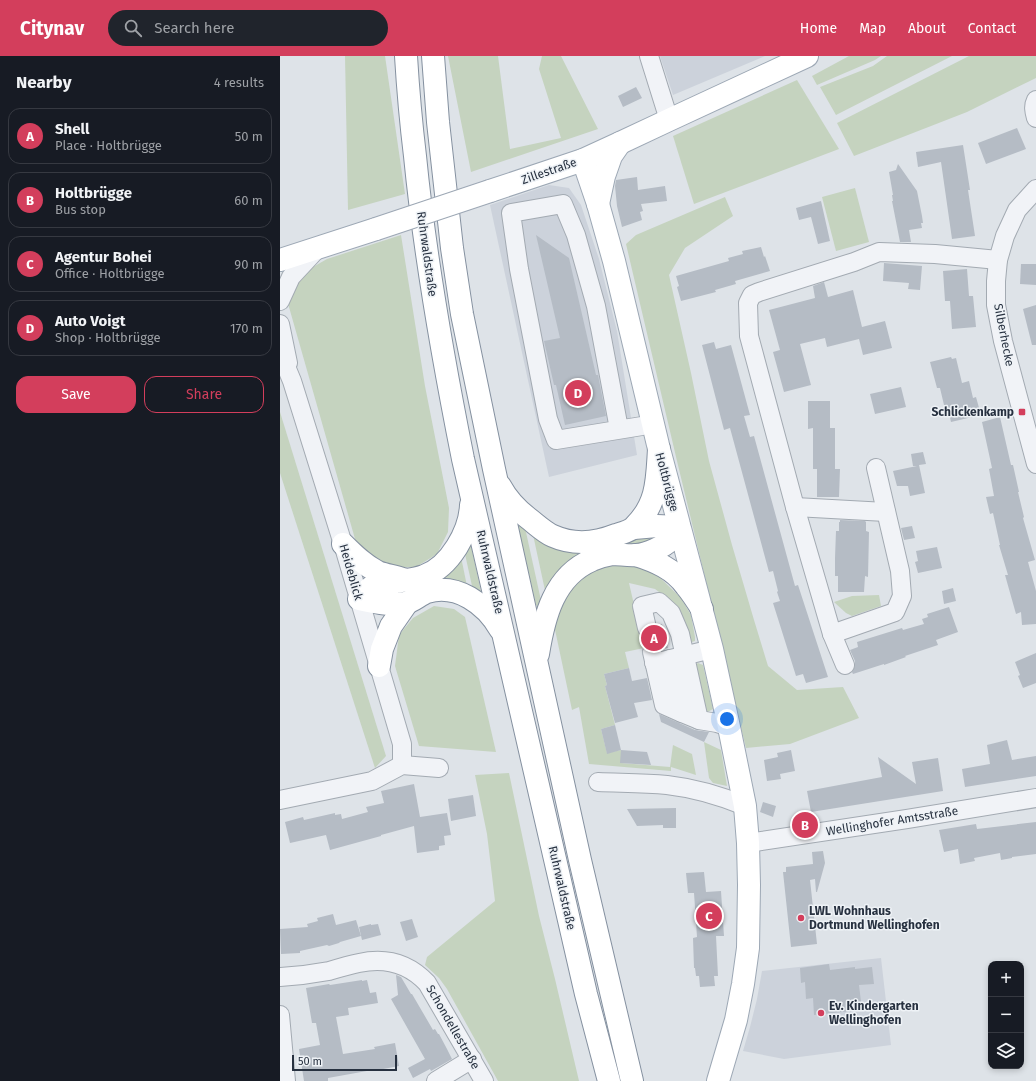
<!DOCTYPE html>
<html lang="en">
<head>
<meta charset="utf-8">
<style>
	:root { --surface:#171b24; --page:#20242c; --text:#f1f3f6; --muted:#9ea1a6; --line:#363941; --accent:#d33e5c }
	body { margin:0; font-family:"Fira Sans",sans-serif; background:var(--page); color:var(--text) }
	.controls { position:absolute; right:12px; bottom:12px; display:grid; overflow:hidden; border-radius:8px; box-shadow:0 2px 6px #0003 }
	.controls button { width:36px; height:36px; display:grid; place-items:center; padding:0; border:0; border-bottom:1px solid var(--line); background:var(--surface); color:var(--text); font:20px sans-serif }
	.scale { position:absolute; left:12px; bottom:10px; width:105px; box-sizing:border-box; padding-left:4px; border:2px solid #273140; border-top:0; font-size:11px; line-height:14px; white-space:nowrap; color:#273140; -webkit-text-stroke:3px #eef2f6; paint-order:stroke }
	.you { position:absolute; left:447px; top:663px; width:14px; height:14px; margin:-10px; border:3px solid #fff; border-radius:50%; background:#1a73e8; box-shadow:0 0 0 6px #1a73e833 }
	.badge { display:grid; place-items:center; width:26px; height:26px; border-radius:50%; background:var(--accent); color:#fff; font-size:13px; font-weight:700 }
	.pin { position:absolute; translate:-50% -50%; border:2px solid #fff; box-shadow:0 1px 4px #0006 }
	.list { margin:0; padding:0; list-style:none }
	h2 { display:flex; justify-content:space-between; align-items:center; height:52px; margin:0; padding:0 16px; font-size:17px }
	h2 small { font-size:13px; font-weight:400; color:var(--muted) }
	.list li { display:grid; grid-template-columns:26px 1fr auto; gap:12px; align-items:center; box-sizing:border-box; height:56px; margin:0 8px 8px; padding:0 8px; border:1px solid var(--line); border-radius:12px }
	.list b { display:block; font-size:15px; white-space:nowrap }
	.list p { margin:0; font-size:13px; white-space:nowrap; color:var(--muted) }
	.list em { font-size:13px; font-style:normal; color:var(--muted) }
	.actions { display:flex; gap:8px; padding:12px 16px }
	.actions a { flex:1; padding:9px 0; border:1px solid var(--accent); border-radius:12px; text-align:center; font-size:14px; color:var(--accent) }
	.actions .main { background:var(--accent); color:#fff }
	.icon { flex:none; width:22px; height:22px; fill:none; stroke:currentColor; stroke-width:2; stroke-linecap:round; stroke-linejoin:round }
	.map { position:relative; flex:none; width:756px; height:1025px; overflow:hidden }
	header { display:flex; align-items:center; gap:24px; box-sizing:border-box; height:56px; padding:0 20px; background:var(--accent); color:#fff }
	header strong { font-size:19px }
	nav { display:flex; gap:22px; margin-inline-start:auto; font-size:14px }
	.search { width:280px; height:36px; background:var(--page); display:flex; align-items:center; gap:10px; box-sizing:border-box; padding:0 14px; border-radius:22px; color:var(--muted); font-size:15px }
	main { display:flex }
	aside { flex:1; background:var(--surface) }
	.map>svg:first-child { display:block }
</style>
</head>
<body>
<header>
<strong>Citynav</strong>
<div class="search"><svg class="icon" aria-label="search" viewBox="0 0 24 24"><circle cx="10" cy="10" r="6"/><path d="M15 15l6 6"/></svg>Search here</div>
<nav><a>Home</a><a>Map</a><a>About</a><a>Contact</a></nav>
</header>
<main>
<aside>
<h2>Nearby<small>4 results</small></h2>
<ul class="list">
<li><span class="badge">A</span><div><b>Shell</b><p>Place · Holtbrügge</p></div><em>50 m</em></li>
<li><span class="badge">B</span><div><b>Holtbrügge</b><p>Bus stop</p></div><em>60 m</em></li>
<li><span class="badge">C</span><div><b>Agentur Bohei</b><p>Office · Holtbrügge</p></div><em>90 m</em></li>
<li><span class="badge">D</span><div><b>Auto Voigt</b><p>Shop · Holtbrügge</p></div><em>170 m</em></li>
</ul>
<div class="actions"><a class="main">Save</a><a>Share</a></div>
</aside>
<div class="map">
<svg width="756" height="1025" viewBox="0 0 756 1025">
	<rect width="100%" height="100%" fill="#dee3e8"/>
	<g fill="#ccd2db">
		<polygon points="380,0 485,0 393,39"/>
		<polygon points="269,129 289,132 301,149 319,203 337,275 357,399 269,421 210,149"/>
		<polygon points="601,902 611,989 504,1003 463,995 470,971 477,943 482,915"/>
	</g>
	<g fill="#c5d3bf">
		<polygon points="65,0 105,0 125,138 68,154"/>
		<polygon points="168,0 218,0 230,93 281,82 259,13 262,0 281,0 318,73 191,116"/>
		<polygon points="569,0 601,0 595,4 537,29 532,20"/>
		<polygon points="607,0 672,0 556,59 540,31 593,10"/>
		<polygon points="689,0 756,0 756,22 687,56 574,100 557,67"/>
		<polygon points="517,24 559,93 414,148 393,80"/>
		<polygon points="575,132 589,186 556,195 542,141"/>
		<polygon points="445,141 453,160 405,192 389,219 411,317 429,405 452,489 474,564 488,610 517,634 563,631 579,662 510,688 466,692 397,405 346,188 356,179"/>
		<polygon points="121,179 145,330 169,452 168,476 157,498 136,511 114,511 79,497 7,244 19,219 47,203"/>
		<polygon points="0,356 106,700 95,712 0,417"/>
		<polygon points="240,467 244,467 262,549 258,551 256,549 238,470"/>
		<polygon points="252,474 354,476 385,480 359,492 266,539"/>
		<polygon points="188,487 191,489 201,536 199,538 194,539 183,489"/>
		<polygon points="180,496 188,535 124,540 95,537"/>
		<polygon points="344,507 373,515 401,542 411,559 415,581 415,585 409,587 401,559 390,544 375,533 349,527 364,592 345,596 349,612 324,618 327,629 325,630 335,669 321,673 327,697 341,694 341,707 390,711 393,689 412,698 416,719 391,711 391,715 309,708 299,651 292,654 274,569 284,539 312,515"/>
		<polygon points="599,539 601,550 572,560 566,557 554,546 572,540"/>
		<polygon points="154,550 174,553 185,561 216,696 139,690 115,610 119,579 133,562"/>
		<polygon points="418,607 423,609 433,653 426,657 415,609"/>
		<polygon points="424,686 441,694 447,730 433,727 429,722"/>
		<polygon points="229,717 259,860 275,923 299,1025 218,1025 167,933 159,922 145,909 147,901 215,845 207,778 195,719"/>
	</g>
	<g fill="#b5bcc5">
		<polygon points="356,31 362,42 343,51 338,40"/>
		<polygon points="737,72 746,93 706,108 698,87"/>
		<polygon points="683,89 690,134 688,134 695,180 672,183 661,106 638,111 636,96"/>
		<polygon points="618,108 637,135 642,160 643,167 641,167 642,172 629,174 631,186 620,186 612,145 613,145 612,139 613,139 609,116 616,114"/>
		<polygon points="357,121 358,134 385,130 387,145 361,148 363,155 360,156 362,164 342,171 337,150 335,130 336,124"/>
		<polygon points="541,145 550,185 538,188 531,161 519,164 516,152"/>
		<polygon points="256,179 289,202 316,319 318,319 326,360 285,369 276,329 274,329 264,285 280,282"/>
		<polygon points="481,191 484,201 485,200 490,215 455,225 456,228 435,234 436,236 401,245 397,231 399,230 396,220 449,205 448,202 463,198 462,195"/>
		<polygon points="604,207 642,210 640,234 628,233 629,227 603,225"/>
		<polygon points="741,208 756,208 756,229 740,228"/>
		<polygon points="687,213 689,240 693,240 696,271 672,273 670,245 665,245 663,215"/>
		<polygon points="544,226 548,241 573,234 582,271 605,265 612,292 583,299 579,283 547,291 545,282 520,288 531,329 504,336 493,296 500,294 489,254 535,242 533,230"/>
		<polygon points="756,249 756,289 752,289 743,253"/>
		<polygon points="434,286 436,293 451,289 470,359 464,360 470,381 474,380 515,530 518,529 548,621 526,627 523,618 516,620 493,547 500,545 497,536 498,535 493,515 489,516 450,372 444,374 422,289"/>
		<polygon points="671,301 672,303 676,302 682,327 689,325 693,342 696,341 701,359 671,366 667,349 664,349 660,332 657,332 650,306"/>
		<polygon points="621,331 626,351 595,358 590,338"/>
		<polygon points="528,345 550,345 550,372 555,372 555,413 560,413 559,441 537,441 537,413 533,413 533,372 528,373"/>
		<polygon points="720,361 731,409 733,409 739,436 738,436 744,461 743,462 755,504 748,506 756,535 756,568 742,569 741,556 736,558 725,519 728,519 719,489 720,489 713,457 710,458 706,441 714,440 709,413 712,412 702,366"/>
		<polygon points="643,396 646,408 639,409 645,437 630,440 628,430 617,430 613,415 637,410 633,410 631,398"/>
		<polygon points="560,464 585,465 586,466 586,475 589,476 588,521 585,520 584,536 558,536 558,520 555,520 555,502 556,475 559,475 559,466 560,466"/>
		<polygon points="632,470 635,482 624,484 621,472"/>
		<polygon points="657,491 662,512 638,517 635,506 638,505 636,495"/>
		<polygon points="673,532 676,545 664,548 662,535"/>
		<polygon points="669,551 678,576 656,584 658,589 625,600 626,601 604,609 604,608 573,618 572,616 575,610 575,605 570,594 578,591 577,586 622,572 623,574 644,568 642,563 648,561 647,558"/>
		<polygon points="382,568 388,592 382,593 379,589 375,586 369,586 364,590 361,580 364,582 369,582 374,580 377,575 377,569"/>
		<polygon points="756,597 756,627 743,632 738,620 740,619 735,606"/>
		<polygon points="349,612 352,625 367,622 372,644 354,647 358,661 335,667 325,630 327,629 324,618"/>
		<polygon points="379,658 415,674 429,676 424,686 381,666"/>
		<polygon points="335,669 341,694 327,698 321,673"/>
		<polygon points="727,684 732,704 756,700 756,720 685,731 682,713 710,708 707,689"/>
		<polygon points="341,694 367,696 371,709 340,707"/>
		<polygon points="511,694 515,715 500,718 501,723 487,725 484,704 498,701 497,697"/>
		<polygon points="598,701 636,728 632,706 658,702 663,735 531,756 527,735 602,721"/>
		<polygon points="134,728 140,761 167,757 171,779 164,780 165,789 159,790 159,794 137,797 134,770 101,779 101,780 50,794 46,779 10,787 5,766 23,761 24,764 55,757 55,759 61,758 62,763 88,756 86,751 104,747 101,735"/>
		<polygon points="193,739 196,760 171,765 168,743"/>
		<polygon points="483,746 496,750 493,761 480,756"/>
		<polygon points="396,752 396,772 383,772 383,769 357,770 347,753"/>
		<polygon points="756,766 756,798 732,801 732,802 721,804 720,797 694,802 695,805 680,808 678,793 664,796 659,774 696,768 697,773"/>
		<polygon points="543,795 545,807 537,836 536,836 535,823 530,824 537,888 511,891 503,816 506,816 506,811 533,808 532,796"/>
		<polygon points="424,816 426,836 441,835 444,880 436,880 438,920 434,920 435,930 420,931 419,920 416,920 415,912 414,912 413,882 417,881 414,837 408,837 406,817"/>
		<polygon points="53,858 56,869 76,864 81,880 60,886 59,887 49,890 47,889 20,895 20,897 1,898 0,873 28,871 27,868 38,865 37,862"/>
		<polygon points="132,863 138,881 126,885 120,866"/>
		<polygon points="91,868 91,869 98,868 101,879 82,884 79,871"/>
		<polygon points="549,908 550,914 575,911 575,913 592,911 594,928 579,929 582,954 534,959 533,942 526,943 525,926 521,927 520,912"/>
		<polygon points="116,919 121,921 131,938 132,938 153,974 155,973 158,978 159,978 167,993 172,1003 151,1015 150,1013 133,1022 128,1012 145,1003 111,943 118,939"/>
		<polygon points="82,924 82,925 87,924 90,937 96,936 98,947 68,952 69,959 56,961 63,998 95,993 94,991 115,987 119,1010 98,1014 98,1013 48,1022 48,1025 24,1025 19,993 40,989 36,967 32,967 26,932 49,928 50,929"/>
	</g>
	<g fill="none" stroke-linecap="round" stroke-linejoin="round">
		<g stroke="#a3aab2" stroke-width="20">
			<g id="minor">
				<polyline points="369,0 389,64"/>
				<path d="M756 44C753 50 754 55 756 62"/>
				<polyline points="756,133 737,154 725,180 718,204 716,225 716,249 723,285 756,408"/>
				<polyline points="0,245 11,221 38,192"/>
				<polyline points="0,268 8,307"/>
				<polyline points="0,296 12,325 63,488 122,688 122,709"/>
				<polyline points="339,373 316,250 296,179 283,148 231,157 239,213 268,363 276,384 362,370 372,366"/>
				<polyline points="515,451 606,456"/>
				<polyline points="367,572 362,550 379,546 391,557 400,578 419,664"/>
				<polyline points="552,578 615,556 622,540 620,515 596,412"/>
				<polyline points="372,596 384,649 402,657 419,664 437,667 449,671"/>
				<polyline points="390,603 402,657"/>
				<polyline points="374,607 432,593"/>
				<polyline points="565,609 552,578 515,451 469,280 468,247 472,239 479,236 574,206 599,196 655,198 718,204"/>
				<path d="M318 726C341 727 364 727 387 729 413 732 441 740 465 750"/>
				<polyline points="0,744 92,725 122,709 159,712"/>
				<polyline points="468,787 627,763 756,742"/>
				<path d="M0 921C17 920 33 918 49 915 59 912 69 909 79 907 106 901 129 908 147 927L204 1025"/>
				<polyline points="0,959 6,1025"/>
				<polyline points="156,1025 192,1003"/>
			</g>
		</g>
		<g stroke="#9da8b5" stroke-width="24">
			<g id="major">
				<polyline points="303,104 318,148 334,205 379,393 432,593 449,671 465,750 468,787 469,829 468,892 463,928 456,964 438,1025"/>
				<polyline points="210,135 303,104 340,87 389,64 527,0"/>
				<polyline points="318,148 324,120 331,100 340,87"/>
				<polyline points="0,204 96,173"/>
			</g>
		</g>
		<g stroke="#8591a0" stroke-width="24">
			<g id="highway">
				<path d="M126 0C128 33 131 67 135 100 145 202 163 303 183 403L306 938 329 1025"/>
				<polyline points="153,0 158,66 172,192 182,258 214,413 300,804 352,1025"/>
				<path d="M220 430C227 443 236 453 248 462 256 468 264 476 273 480 293 489 316 487 336 479 342 477 351 475 355 470 378 447 377 423 379 393"/>
				<path d="M191 449C190 475 170 511 144 520 136 523 120 525 111 527 104 528 96 528 90 532 86 535 82 539 79 543 94 546 109 550 125 547 133 546 139 539 147 536 177 527 206 548 220 573"/>
				<polyline points="354,472 377,470 399,471"/>
				<path d="M63 488C73 498 84 509 98 516 105 519 115 520 123 523"/>
				<path d="M356 499C375 505 394 513 406 530 412 537 417 545 422 553"/>
				<path d="M258 598C264 561 274 520 312 504 318 501 325 499 332 498 340 498 349 500 357 499 366 498 384 491 390 484 394 480 396 475 399 471"/>
				<polyline points="99,610 102,593 111,570 127,547"/>
			</g>
		</g>
		<use href="#minor" stroke="#f1f3f7" stroke-width="18"/>
		<use href="#major" stroke="#fff" stroke-width="22"/>
		<use href="#highway" stroke="#fff" stroke-width="22"/>
		<g stroke="#9da8b5" stroke-width="24" stroke-linecap="butt">
			<polyline id="major-bridge" points="96,173 210,135"/>
		</g>
		<use href="#major-bridge" stroke="#fff" stroke-width="22"/>
	</g>
	<g fill="#d33e5c" stroke="#eef2f6" stroke-width="1.5">
		<rect x="738" y="352" width="8" height="8" rx="2"/>
		<circle cx="521" cy="862" r="4"/>
		<circle cx="541" cy="957" r="4"/>
	</g>
	<g text-anchor="middle" dominant-baseline="central" stroke-width="3" stroke-linejoin="round" paint-order="stroke">
		<g font-size="12" fill="#273140" stroke="#eef2f6">
			<text transform="translate(269 115) rotate(-19)">Zillestraße</text>
			<text transform="translate(147 198) rotate(82)">Ruhrwaldstraße</text>
			<text transform="translate(724 279) rotate(79)">Silberhecke</text>
			<text transform="translate(387 426) rotate(75)">Holtbrügge</text>
			<text transform="translate(71 516) rotate(74)">Heideblick</text>
			<text transform="translate(210 516) rotate(77)">Ruhrwaldstraße</text>
			<text transform="translate(612 765) rotate(-9)">Wellinghofer Amtsstraße</text>
			<text transform="translate(282 832) rotate(77)">Ruhrwaldstraße</text>
			<text transform="translate(173 971) rotate(60)">Schondellestraße</text>
		</g>
		<g font-size="12" font-weight="bold" fill="#273140" stroke="#eef2f6" text-anchor="start">
			<text x="734" y="356" text-anchor="end">Schlickenkamp</text>
			<text x="529" y="855">LWL Wohnhaus<tspan x="529" dy="14">Dortmund Wellinghofen</tspan></text>
			<text x="549" y="950">Ev. Kindergarten<tspan x="549" dy="14">Wellinghofen</tspan></text>
		</g>
	</g>
</svg>
<div class="controls">
<button>+</button>
<button>−</button>
<button><svg class="icon" aria-label="layers" viewBox="0 0 24 24"><path d="M12 4l9 5-9 5-9-5zM3 14l9 5 9-5"/></svg></button>
</div>
<div class="scale">50 m</div>
<div class="you"></div>
<div class="pin badge" style="left:374px;top:582px">A</div>
<div class="pin badge" style="left:525px;top:769px">B</div>
<div class="pin badge" style="left:429px;top:860px">C</div>
<div class="pin badge" style="left:298px;top:337px">D</div>
</div>
</main>
</body>
</html>
